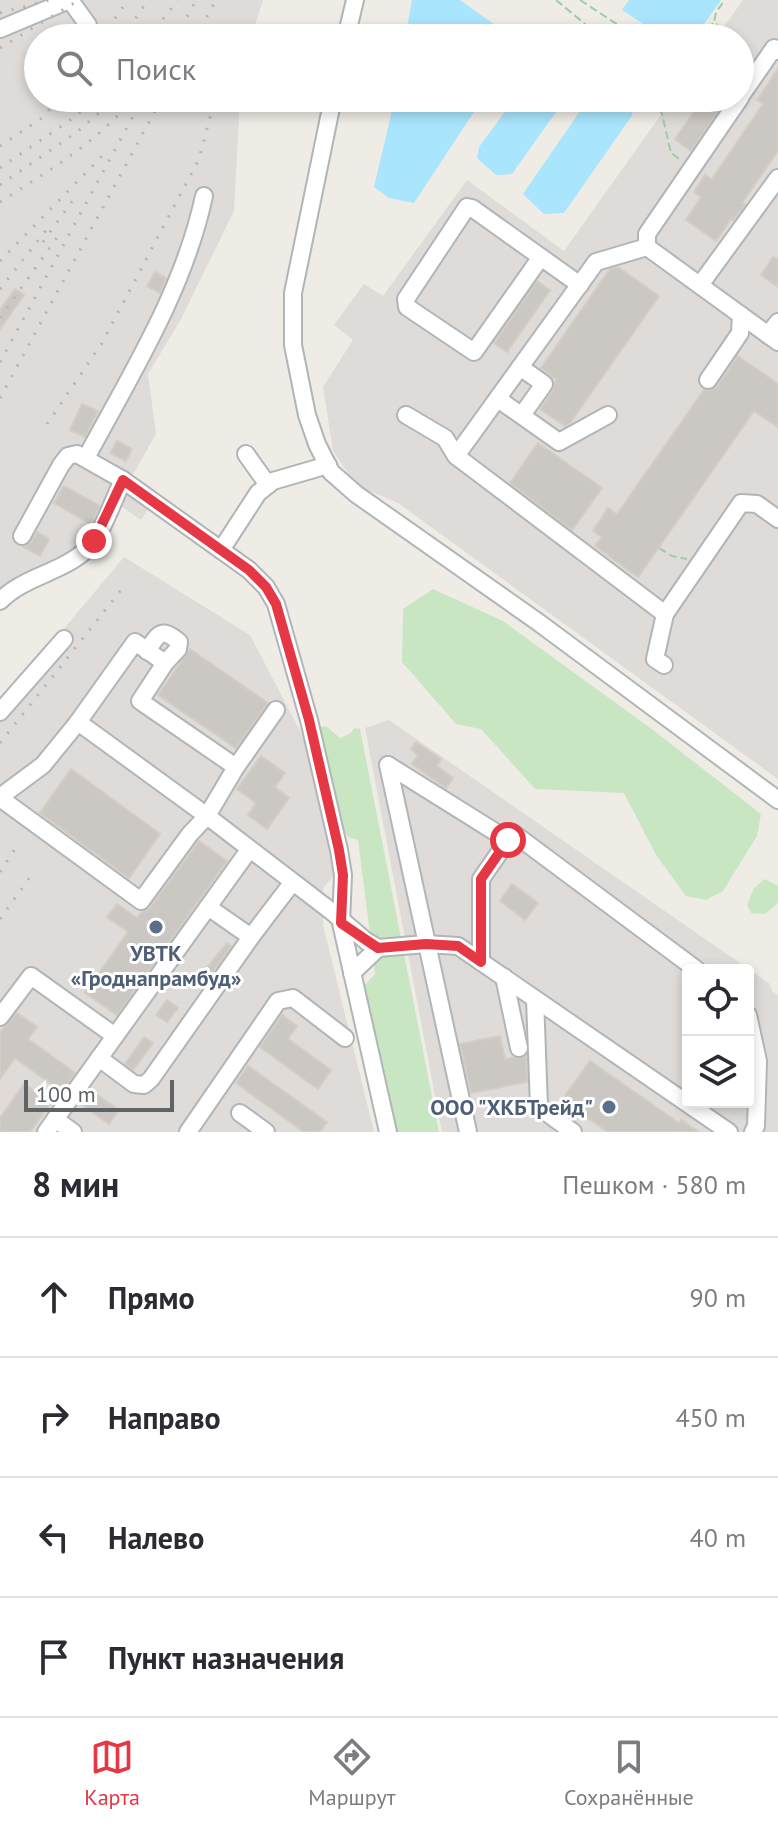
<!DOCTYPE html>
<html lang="ru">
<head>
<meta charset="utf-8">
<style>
	:root { --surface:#fff; --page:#f2f2f3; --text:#2b2b33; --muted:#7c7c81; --line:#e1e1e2; --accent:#e53744 }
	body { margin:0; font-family:"PT Sans",sans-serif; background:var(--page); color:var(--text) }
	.controls { position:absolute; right:24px; bottom:24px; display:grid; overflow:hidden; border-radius:8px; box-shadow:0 4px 12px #0003 }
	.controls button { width:72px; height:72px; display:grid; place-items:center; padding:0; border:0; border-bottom:2px solid var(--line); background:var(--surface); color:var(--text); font:40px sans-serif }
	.scale { position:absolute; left:24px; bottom:20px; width:150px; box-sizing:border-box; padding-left:8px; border:4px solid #5e6366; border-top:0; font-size:22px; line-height:28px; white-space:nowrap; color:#5e6366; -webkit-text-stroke:6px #fff; paint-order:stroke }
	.stop { position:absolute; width:24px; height:24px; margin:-18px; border:6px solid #e53744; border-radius:50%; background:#fff }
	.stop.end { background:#e53744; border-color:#fff; box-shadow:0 2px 8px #0008 }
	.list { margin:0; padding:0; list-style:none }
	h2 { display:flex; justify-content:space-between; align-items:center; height:104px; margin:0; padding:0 32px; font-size:34px }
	h2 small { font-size:26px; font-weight:400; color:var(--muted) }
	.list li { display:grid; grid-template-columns:52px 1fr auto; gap:24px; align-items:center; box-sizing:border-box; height:120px; padding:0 32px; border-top:2px solid var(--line) }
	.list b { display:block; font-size:30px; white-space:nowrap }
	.list em { font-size:26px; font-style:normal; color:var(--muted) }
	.icon { flex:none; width:44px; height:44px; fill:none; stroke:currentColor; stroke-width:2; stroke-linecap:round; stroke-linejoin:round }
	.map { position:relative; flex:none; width:778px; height:1132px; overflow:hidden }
	.search { position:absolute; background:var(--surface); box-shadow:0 4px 12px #0003; left:24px; right:24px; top:24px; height:88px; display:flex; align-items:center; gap:20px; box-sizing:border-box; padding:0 28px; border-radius:44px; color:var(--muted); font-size:30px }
	.sheet { height:584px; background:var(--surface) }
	nav { display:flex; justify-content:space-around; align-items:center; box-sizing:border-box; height:112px; border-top:2px solid var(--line); background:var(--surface); font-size:22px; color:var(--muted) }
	nav a { display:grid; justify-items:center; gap:4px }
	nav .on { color:var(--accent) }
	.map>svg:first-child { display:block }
</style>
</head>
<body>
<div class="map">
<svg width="778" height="1132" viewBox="0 0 778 1132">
	<rect width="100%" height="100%" fill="#efece6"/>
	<g fill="#dedbd8" fill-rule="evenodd">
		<polygon points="0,0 263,0 251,38 38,38 38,98 240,98 234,211 181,319 148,374 156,434 132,476 158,495 141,520 118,504 91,556 6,601 0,612"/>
		<polygon points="743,0 778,0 778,779 398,503 356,485 333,451 323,387 353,340 334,325 364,284 383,296 467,180 564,251 673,98 740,98 740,38 716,38"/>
		<polygon points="124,557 250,635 309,748 336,873 324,887 318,902 323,915 323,925 374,1132 0,1132 0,705"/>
		<path d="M389 720 770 984 772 991 778 995V1132H442L365 728ZM688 970H748V1102H688Z"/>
	</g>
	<g fill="#c9e6c3">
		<polygon points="433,589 503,621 653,730 761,814 757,836 723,891 706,900 686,896 656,855 624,793 535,789 481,729 456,724 402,662 403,609"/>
		<polygon points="326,726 340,738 351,733 354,728 360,729 439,1132 382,1132 349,989 364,986 375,974 358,840 348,837 333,810 316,728"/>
		<polygon points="765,879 778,886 778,903 765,914 751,913 747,905 754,888"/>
	</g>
	<g fill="#a9e5fd">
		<polygon points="412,0 460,0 505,32 507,38 405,38"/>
		<polygon points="629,0 721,0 694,38 665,38 622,10"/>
		<polygon points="395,98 483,98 414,203 389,198 374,187"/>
		<polygon points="515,98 566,98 512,174 496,175 477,158 479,147"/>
		<polygon points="589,98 622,98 634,108 631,117 564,213 544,214 523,194"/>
	</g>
	<g fill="#cbc7c3" stroke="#d4cdc4" stroke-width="2">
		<polygon points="778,69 778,151 742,203 745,205 733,220 731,219 716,241 686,220 701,197 694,192 705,175 712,179 763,104 757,100"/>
		<polygon points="704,98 727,98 691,151 675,139"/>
		<polygon points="773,257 778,260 778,287 761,275"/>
		<polygon points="618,267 659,296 570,423 565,426 540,409 553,390 556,379 541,368 610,269"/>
		<polygon points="155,272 166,278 160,293 147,286"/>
		<polygon points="537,281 550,290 507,352 494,343"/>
		<polygon points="15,289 24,295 0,329 0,310"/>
		<polygon points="738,356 778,384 778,427 754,411 638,577 595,546 602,537 593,531 608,508 617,514 704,390 712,390 717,387"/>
		<polygon points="82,404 98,411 85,437 70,430"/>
		<polygon points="117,441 132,449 126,461 110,453"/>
		<polygon points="538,443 602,488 572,530 510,483"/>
		<polygon points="64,486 100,506 91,524 54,503"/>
		<polygon points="37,532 49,539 40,556 23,547 31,542"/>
		<polygon points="190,649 268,703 236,748 158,695"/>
		<polygon points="416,742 441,759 437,766 453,778 446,788 412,764 418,755 411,749"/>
		<polygon points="261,756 285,773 275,787 289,798 267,829 248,815 256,803 237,789"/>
		<polygon points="71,769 160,834 129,878 40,813"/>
		<polygon points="199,841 227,861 117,1015 85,993 128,932 107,917 117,904 137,918 142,912 150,908"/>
		<polygon points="512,884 538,903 525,920 500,901"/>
		<polygon points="227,943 231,946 209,977 203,972"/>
		<polygon points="167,1000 178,1008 167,1022 156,1015"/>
		<polygon points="17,1013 37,1027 28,1039 75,1073 62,1092 15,1058 0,1079 0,1032"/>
		<polygon points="282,1015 297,1026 288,1039 331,1070 318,1089 260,1047"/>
		<polygon points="500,1036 505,1059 526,1056 527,1082 471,1093 460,1044"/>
		<polygon points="144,1037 153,1043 133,1070 125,1064"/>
		<polygon points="590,1061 679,1123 681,1120 699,1132 608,1132 562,1100"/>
		<polygon points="248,1066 327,1122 320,1132 304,1132 236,1083"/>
		<polygon points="24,1084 51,1103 30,1132 0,1132 0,1118"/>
		<polygon points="90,1090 119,1110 109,1124 80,1103"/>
	</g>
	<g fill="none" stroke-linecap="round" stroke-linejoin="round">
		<g stroke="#b1b5b8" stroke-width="20">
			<g id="minor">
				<polyline points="70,0 88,25"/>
				<polyline points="0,29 69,0"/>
				<polyline points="346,38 355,0"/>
				<polyline points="740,97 774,48 778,51"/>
				<polyline points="333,98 293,293 293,345 307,415 317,444 331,472 356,494 538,622 778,800"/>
				<polyline points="647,247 647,234 740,98"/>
				<polyline points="541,257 474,352 407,307 406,299 467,207 472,208 580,285"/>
				<polyline points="700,285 778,178"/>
				<polyline points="768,335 778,322"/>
				<polyline points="778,342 647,247 596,262 456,456 665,614 741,503 757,504 778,519"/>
				<polyline points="520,367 544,384 522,415"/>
				<polyline points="708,380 740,333 741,315"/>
				<polyline points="498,399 559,442 608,415"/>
				<polyline points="406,415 445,438 456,456"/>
				<polyline points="246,454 268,485"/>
				<path d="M86 458C131 374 184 290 204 196"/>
				<polyline points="22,536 61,465 68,456 77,454 123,480 249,570 266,587 276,604 309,720 339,850 343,875 341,923 388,1132"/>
				<polyline points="221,550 258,493 273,481 328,465"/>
				<path d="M0 601C23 577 60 573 85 551 101 538 113 500 123 480"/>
				<path d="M147 651C159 633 161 627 179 642L178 649 165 663"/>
				<polyline points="664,665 655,659 665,614"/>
				<polyline points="0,712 64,639"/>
				<polyline points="78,722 135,642 165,663 140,701 236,767"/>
				<polyline points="388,765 468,1132"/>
				<polyline points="388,765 508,840"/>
				<polyline points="0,797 43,765 78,722 207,816 331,911 366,941 378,948 426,944 458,946 729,1132"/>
				<polyline points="0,798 141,901 190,834 207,816 236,767 276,710"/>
				<polyline points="208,907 251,937 292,883"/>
				<polyline points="481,962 481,879 513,833 697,970"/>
				<polyline points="352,973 378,948"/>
				<polyline points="504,977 519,1048"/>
				<polyline points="535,999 539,1107 573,1132"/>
				<polyline points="748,1015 758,1061 756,1126 753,1132"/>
				<polyline points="0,1017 31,976 115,1036"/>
				<polyline points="99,1058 134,1084 144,1085 151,1079 251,937"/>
				<polyline points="240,1113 266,1132"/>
				<polyline points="55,1119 73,1132"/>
				<polyline points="46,1132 249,850"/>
				<polyline points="188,1132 278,1001 293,998 345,1038"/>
			</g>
		</g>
		<g stroke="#a0cca5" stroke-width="2" stroke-dasharray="8 4" stroke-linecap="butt">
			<polyline points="556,0 602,38"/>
			<polyline points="580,0 638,38"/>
			<polyline points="722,29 714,22 716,12 725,0"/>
			<polyline points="701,38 713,23"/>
			<polyline points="653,98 662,114 671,153 681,160"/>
			<polyline points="659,548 672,556 687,559"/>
		</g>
		<use href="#minor" stroke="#fff" stroke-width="16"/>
		<g stroke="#b4b5b6" stroke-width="3" stroke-dasharray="2 10" stroke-linecap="butt">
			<polyline points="0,13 49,0"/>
			<polyline points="101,38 128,0"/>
			<polyline points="122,38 148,0"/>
			<polyline points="148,38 178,0"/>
			<polyline points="176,38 196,0"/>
			<polyline points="195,38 216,0"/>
			<polyline points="0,48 79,0"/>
			<polyline points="0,146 42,118 59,98"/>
			<polyline points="0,168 69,121 97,98"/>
			<polyline points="0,185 77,132 116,98"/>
			<path d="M0 202C48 171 97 143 133 98"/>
			<polyline points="43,242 78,193"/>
			<polyline points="0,261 106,152"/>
			<polyline points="0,289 47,229"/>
			<polyline points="0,318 58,236"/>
			<polyline points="0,362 143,98"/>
			<polyline points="0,398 162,98"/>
			<polyline points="47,424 102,343 199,159 215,98"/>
			<polyline points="0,743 121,590"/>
			<polyline points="0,872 15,849"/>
			<polyline points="0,919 35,870"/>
		</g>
	</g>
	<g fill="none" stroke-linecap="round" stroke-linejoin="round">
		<polyline stroke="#e53744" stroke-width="10" points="94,541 123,480 249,570 266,587 276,604 309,720 339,850 343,875 341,923 378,948 426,944 458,946 481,962 481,879 508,840"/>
	</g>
	<g fill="#5c6f8a" stroke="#fff" stroke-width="3">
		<circle cx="156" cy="927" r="8"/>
		<circle cx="609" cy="1107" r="8"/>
	</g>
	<g text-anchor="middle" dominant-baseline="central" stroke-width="6" stroke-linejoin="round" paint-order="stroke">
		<g font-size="22" font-weight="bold" fill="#4e5e75" stroke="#fff">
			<text x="156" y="953">УВТК<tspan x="156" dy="25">«Гроднапрамбуд»</tspan></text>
			<text x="593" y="1107" text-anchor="end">ООО "ХКБТрейд"</text>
		</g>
	</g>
</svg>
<div class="controls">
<button><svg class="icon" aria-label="locate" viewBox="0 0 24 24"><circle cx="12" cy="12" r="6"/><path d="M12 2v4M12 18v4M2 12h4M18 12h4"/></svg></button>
<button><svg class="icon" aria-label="layers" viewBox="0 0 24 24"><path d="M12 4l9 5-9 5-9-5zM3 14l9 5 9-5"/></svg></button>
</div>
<div class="scale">100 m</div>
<div class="stop" style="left:508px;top:840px"></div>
<div class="stop end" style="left:94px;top:541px"></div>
<div class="search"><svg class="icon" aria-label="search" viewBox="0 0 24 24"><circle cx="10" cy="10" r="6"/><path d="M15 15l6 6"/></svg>Поиск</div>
</div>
<section class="sheet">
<h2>8 мин<small>Пешком · 580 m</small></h2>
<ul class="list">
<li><svg class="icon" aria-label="ahead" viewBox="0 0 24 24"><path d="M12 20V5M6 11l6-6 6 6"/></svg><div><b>Прямо</b></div><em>90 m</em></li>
<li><svg class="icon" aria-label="right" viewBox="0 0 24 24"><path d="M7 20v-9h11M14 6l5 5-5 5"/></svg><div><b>Направо</b></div><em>450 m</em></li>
<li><svg class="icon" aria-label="left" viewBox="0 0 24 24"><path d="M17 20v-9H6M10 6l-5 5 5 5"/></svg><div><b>Налево</b></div><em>40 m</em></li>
<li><svg class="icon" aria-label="arrive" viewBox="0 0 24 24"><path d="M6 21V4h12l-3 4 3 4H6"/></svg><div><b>Пункт назначения</b></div></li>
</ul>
</section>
<nav>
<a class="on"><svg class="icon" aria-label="map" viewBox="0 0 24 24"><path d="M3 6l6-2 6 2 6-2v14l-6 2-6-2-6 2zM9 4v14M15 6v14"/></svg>Карта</a>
<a><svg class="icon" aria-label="directions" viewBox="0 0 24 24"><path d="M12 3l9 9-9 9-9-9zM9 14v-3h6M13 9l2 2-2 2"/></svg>Маршрут</a>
<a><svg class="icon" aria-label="saved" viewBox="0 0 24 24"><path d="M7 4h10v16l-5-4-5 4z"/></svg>Сохранённые</a>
</nav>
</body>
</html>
